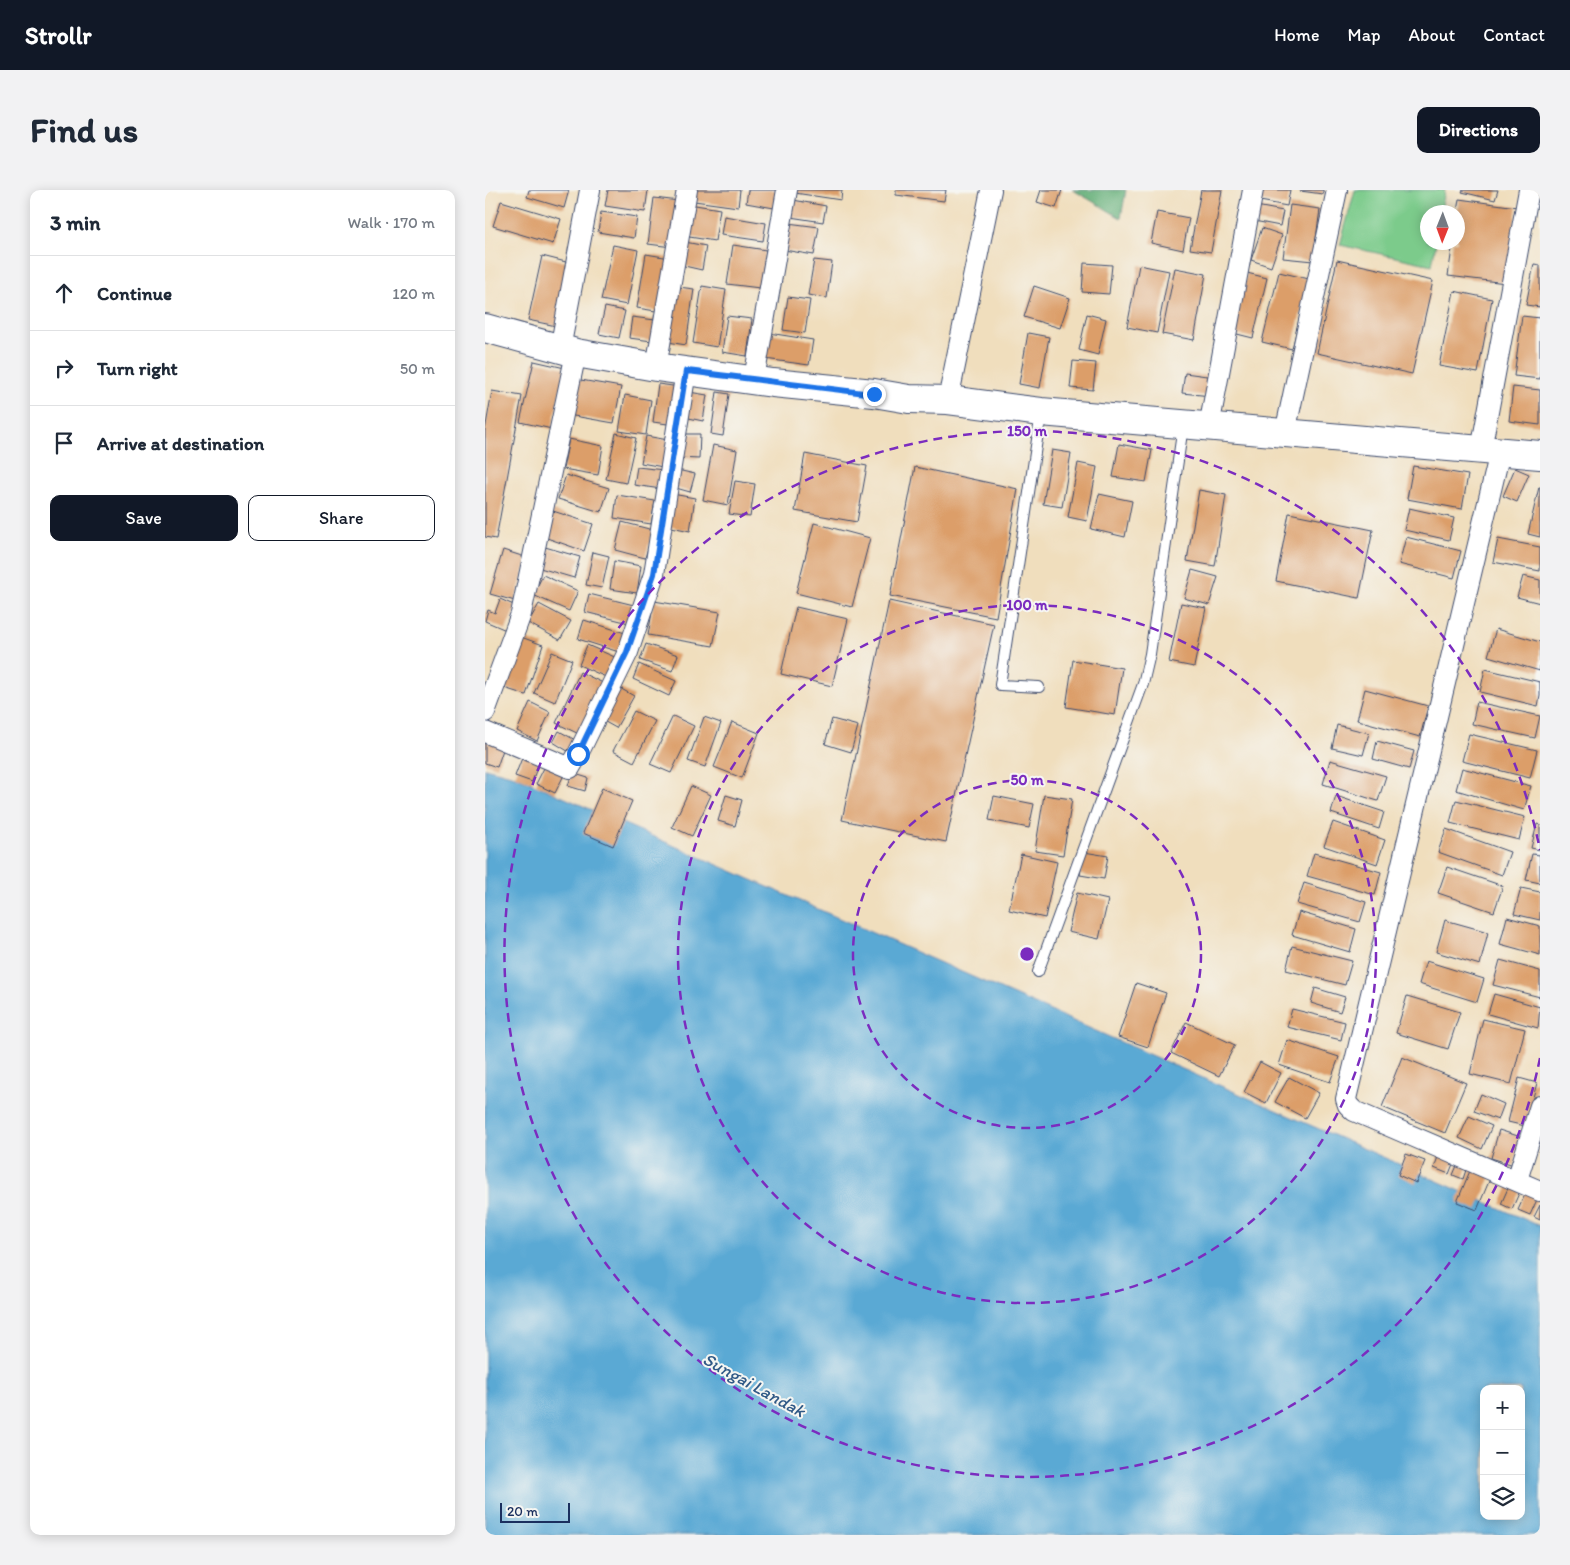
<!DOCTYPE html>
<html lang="en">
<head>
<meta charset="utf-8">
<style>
	:root { --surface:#fff; --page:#f2f2f3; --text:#1f2937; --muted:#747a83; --line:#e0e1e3; --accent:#111827 }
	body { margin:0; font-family:Itim,sans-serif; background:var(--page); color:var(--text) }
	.controls { position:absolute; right:15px; bottom:15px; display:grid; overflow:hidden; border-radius:10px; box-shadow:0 2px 12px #0003 }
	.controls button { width:45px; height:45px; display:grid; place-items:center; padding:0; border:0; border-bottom:1px solid var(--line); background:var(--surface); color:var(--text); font:25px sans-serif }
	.compass { position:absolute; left:935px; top:15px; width:45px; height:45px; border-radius:50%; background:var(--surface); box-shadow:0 2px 12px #0003; rotate:181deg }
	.scale { position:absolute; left:15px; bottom:12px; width:70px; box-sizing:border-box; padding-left:5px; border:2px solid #1b2f5e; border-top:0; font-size:14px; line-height:18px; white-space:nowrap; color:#1b2f5e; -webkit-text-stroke:4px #f6f6f2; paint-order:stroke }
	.stop { position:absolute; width:15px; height:15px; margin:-11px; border:4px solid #1a73e8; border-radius:50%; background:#fff }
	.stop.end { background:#1a73e8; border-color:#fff; box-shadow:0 1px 5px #0008 }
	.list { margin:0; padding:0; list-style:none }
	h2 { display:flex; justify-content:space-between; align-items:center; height:65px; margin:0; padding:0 20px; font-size:21px }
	h2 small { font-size:16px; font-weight:400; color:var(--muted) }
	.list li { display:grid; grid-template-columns:32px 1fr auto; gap:15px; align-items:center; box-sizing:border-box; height:75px; padding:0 20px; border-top:1px solid var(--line) }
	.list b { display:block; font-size:19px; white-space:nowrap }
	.list em { font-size:16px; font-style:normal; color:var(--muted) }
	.actions { display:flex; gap:10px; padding:15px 20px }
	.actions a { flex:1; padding:11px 0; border:1px solid var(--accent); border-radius:10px; text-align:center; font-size:18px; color:var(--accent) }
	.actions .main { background:var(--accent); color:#fff }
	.icon { flex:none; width:28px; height:28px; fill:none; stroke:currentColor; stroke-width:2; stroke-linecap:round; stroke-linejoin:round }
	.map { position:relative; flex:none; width:1055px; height:1345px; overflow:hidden; border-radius:10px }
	header { display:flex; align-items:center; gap:30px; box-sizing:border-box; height:70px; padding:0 25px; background:var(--accent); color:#fff }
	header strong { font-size:24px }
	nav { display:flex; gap:28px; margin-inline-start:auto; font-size:18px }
	.intro { display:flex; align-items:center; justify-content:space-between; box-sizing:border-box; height:120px; padding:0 30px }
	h1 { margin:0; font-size:35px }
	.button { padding:12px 22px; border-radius:10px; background:var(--accent); color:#fff; font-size:18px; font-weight:700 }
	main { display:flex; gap:30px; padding:0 30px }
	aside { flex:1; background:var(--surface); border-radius:10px; box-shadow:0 2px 12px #0003 }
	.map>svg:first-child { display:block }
</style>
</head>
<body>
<header>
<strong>Strollr</strong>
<nav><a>Home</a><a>Map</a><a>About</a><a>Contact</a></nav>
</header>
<div class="intro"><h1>Find us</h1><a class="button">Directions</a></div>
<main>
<aside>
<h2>3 min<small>Walk · 170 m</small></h2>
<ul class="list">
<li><svg class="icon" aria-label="ahead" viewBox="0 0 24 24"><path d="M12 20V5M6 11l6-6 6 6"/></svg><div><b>Continue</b></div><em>120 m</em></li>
<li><svg class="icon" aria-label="right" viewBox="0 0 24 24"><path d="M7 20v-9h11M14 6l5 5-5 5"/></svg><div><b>Turn right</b></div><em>50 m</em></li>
<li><svg class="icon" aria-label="arrive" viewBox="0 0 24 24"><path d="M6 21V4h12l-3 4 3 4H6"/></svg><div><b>Arrive at destination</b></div></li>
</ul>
<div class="actions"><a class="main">Save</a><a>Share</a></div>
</aside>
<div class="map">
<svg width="1055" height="1345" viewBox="0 0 1055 1345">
	<rect width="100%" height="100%" fill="#f6f6f2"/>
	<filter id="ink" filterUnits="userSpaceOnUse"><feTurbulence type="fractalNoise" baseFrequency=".02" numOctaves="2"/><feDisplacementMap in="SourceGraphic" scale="10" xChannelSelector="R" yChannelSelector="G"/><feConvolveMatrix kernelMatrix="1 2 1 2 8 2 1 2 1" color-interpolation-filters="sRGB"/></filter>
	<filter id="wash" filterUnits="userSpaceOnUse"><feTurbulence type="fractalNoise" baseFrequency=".0096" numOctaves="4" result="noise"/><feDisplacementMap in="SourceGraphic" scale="20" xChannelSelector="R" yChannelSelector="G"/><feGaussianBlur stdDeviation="1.12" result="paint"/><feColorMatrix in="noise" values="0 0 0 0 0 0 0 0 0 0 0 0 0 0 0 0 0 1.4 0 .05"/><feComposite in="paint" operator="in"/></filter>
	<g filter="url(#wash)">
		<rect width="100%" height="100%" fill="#f0debd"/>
		<polygon fill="#7bcb8b" stroke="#4b7d74" points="870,0 960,0 956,22 942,22 942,52 951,53 947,75 855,55"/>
		<polygon fill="#64af77" stroke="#406f6a" points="588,0 641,0 636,28"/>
		<path fill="#5aa9d4" stroke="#3a6c99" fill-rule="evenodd" d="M0 578 30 586 1055 1036V1345H0ZM999 1199H1036V1326H999Z"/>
		<g id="blocks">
			<g fill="#dc9e69">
				<polygon points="44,0 84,0 79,18 42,7"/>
				<polygon points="123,0 163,0 160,22 120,16"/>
				<polygon points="204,0 255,0 253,17 202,10"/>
				<polygon points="263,0 292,0 289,18 261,13"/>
				<polygon points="310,0 357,0 356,10 310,3"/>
				<polygon points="411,0 461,0 459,11 411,5"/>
				<polygon points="556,0 577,0 571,18 552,12"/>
				<polygon points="716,0 737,0 726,62 705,59"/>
				<polygon points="777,0 805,0 802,16 775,11"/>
				<polygon points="815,0 838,0 838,4 815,1"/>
				<polygon points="978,0 1013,0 1010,10 977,2"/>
				<polygon points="169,8 194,11 187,57 163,54"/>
				<polygon points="974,9 1032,17 1021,93 963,86 968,52 972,52 972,22"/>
				<polygon points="308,10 341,16 338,32 305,27"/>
				<polygon points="16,11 76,29 68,54 8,36"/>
				<polygon points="204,14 235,19 230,51 198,46"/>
				<polygon points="805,15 835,19 828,71 798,68"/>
				<polygon points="771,16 798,21 795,36 769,31"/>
				<polygon points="116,22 152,27 149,48 113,42"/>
				<polygon points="672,22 704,28 698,60 666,53"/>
				<polygon points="239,26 281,33 278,51 236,45"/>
				<polygon points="303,33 334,37 329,65 299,60"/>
				<polygon points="777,38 797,45 786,77 766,70"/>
				<polygon points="200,52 221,56 217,80 195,75"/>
				<polygon points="128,55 153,60 142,115 116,110"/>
				<polygon points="248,55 281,60 275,98 242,94"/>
				<polygon points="161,64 185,68 177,122 152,118"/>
				<polygon points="57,66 89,74 76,137 43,130"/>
				<polygon points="329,70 347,72 342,108 323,105"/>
				<polygon points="852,70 948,91 927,184 832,163"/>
				<polygon points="599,73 627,75 624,104 597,102"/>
				<polygon points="1049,74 1055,75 1055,117 1041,115"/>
				<polygon points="654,75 684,81 672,143 642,137"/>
				<polygon points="690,78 721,84 709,150 677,144"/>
				<polygon points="794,82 824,89 807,159 777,152"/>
				<polygon points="762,83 782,88 768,148 748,143"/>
				<polygon points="186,96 209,99 201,155 177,151"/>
				<polygon points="217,96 241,100 232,157 208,153"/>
				<polygon points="549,96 585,108 575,138 539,127"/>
				<polygon points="969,101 1007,109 993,183 954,176"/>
				<polygon points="303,107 325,110 320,143 298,140"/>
				<polygon points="120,117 140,121 134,148 114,144"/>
				<polygon points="602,124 621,129 613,165 594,160"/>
				<polygon points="242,126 267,129 262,166 237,162"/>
				<polygon points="1037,126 1055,128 1055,189 1029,186"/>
				<polygon points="147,127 170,130 167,151 144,148"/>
				<polygon points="284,143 328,150 324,175 280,169"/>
				<polygon points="543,143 564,147 555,198 534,194"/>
				<polygon points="49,171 80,178 67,239 35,232"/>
				<polygon points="588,171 611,173 608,200 585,198"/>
				<polygon points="700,183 729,187 726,206 697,203"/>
				<polygon points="90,189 136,197 129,233 83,225"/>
				<polygon points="173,194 195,197 190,235 168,232"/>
				<polygon points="1028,197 1055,200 1055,235 1024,231"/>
				<polygon points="7,201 37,206 11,349 0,347 0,241"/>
				<polygon points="204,202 222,205 218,231 199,227"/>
				<polygon points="232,202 244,204 238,246 226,244"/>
				<polygon points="140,205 166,210 161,245 134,241"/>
				<polygon points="131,243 151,248 141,293 121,289"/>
				<polygon points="194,244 215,244 214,269 193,268"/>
				<polygon points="161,246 183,250 178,277 156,273"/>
				<polygon points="84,249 118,256 113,285 78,279"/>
				<polygon points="634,254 667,260 661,292 628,287"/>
				<polygon points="228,255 252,260 243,315 218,310"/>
				<polygon points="567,260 586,263 577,317 558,314"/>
				<polygon points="320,264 382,276 372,332 310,321"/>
				<polygon points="593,273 612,277 602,331 583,327"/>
				<polygon points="928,276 983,285 977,319 922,309"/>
				<polygon points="152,277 179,280 176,299 149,295"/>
				<polygon points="430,277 533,299 511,427 405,406"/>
				<polygon points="1030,278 1044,284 1032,312 1018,306"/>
				<polygon points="188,279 210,284 205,302 184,296"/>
				<polygon points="81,285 124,298 116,322 73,309"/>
				<polygon points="250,291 270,294 265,327 244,324"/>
				<polygon points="1054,297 1055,297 1055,347 1043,344"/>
				<polygon points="714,300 741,305 730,376 702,371"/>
				<polygon points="187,304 210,308 205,341 182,336"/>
				<polygon points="614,304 647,311 640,347 606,339"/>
				<polygon points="132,305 170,311 166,334 129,328"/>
				<polygon points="924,318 969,328 964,350 919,340"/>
				<polygon points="68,321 108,334 99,361 59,347"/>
				<polygon points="804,323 888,340 874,408 791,391"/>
				<polygon points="137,332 168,340 160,368 130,360"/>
				<polygon points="329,333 385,348 367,417 311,403"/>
				<polygon points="921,347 976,361 969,388 914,374"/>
				<polygon points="1013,349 1055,357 1055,381 1008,372"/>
				<polygon points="60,357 95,367 89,388 55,378"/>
				<polygon points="18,360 43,368 30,411 5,404"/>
				<polygon points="108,362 124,366 117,398 101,395"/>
				<polygon points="129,371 156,376 152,403 125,399"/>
				<polygon points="707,380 733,387 724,415 699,408"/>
				<polygon points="58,385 93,401 84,421 48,405"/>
				<polygon points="1038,386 1055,390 1055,413 1032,407"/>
				<polygon points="104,404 153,416 148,434 100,422"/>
				<polygon points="15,409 31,416 21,440 0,431 3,420 10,423"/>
				<polygon points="169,411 235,422 228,456 163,445"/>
				<polygon points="404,411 509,434 461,652 357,630"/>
				<polygon points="696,413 721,418 709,477 684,472"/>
				<polygon points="54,414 86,431 75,450 43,433"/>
				<polygon points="311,417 363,429 347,496 296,484"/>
				<polygon points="99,430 140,443 134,462 93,449"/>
				<polygon points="1011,439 1055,452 1055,481 1003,466"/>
				<polygon points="36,447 58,455 41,505 19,498"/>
				<polygon points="161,454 193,465 187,481 155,470"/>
				<polygon points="102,455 132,468 123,488 94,475"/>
				<polygon points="67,462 87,470 70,512 49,503"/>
				<polygon points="588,470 637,478 630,525 581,517"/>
				<polygon points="154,474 191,491 184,506 148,489"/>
				<polygon points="1000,479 1055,492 1055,506 1053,516 995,502"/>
				<polygon points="95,482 118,493 94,544 71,533"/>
				<polygon points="131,496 149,506 131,538 113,528"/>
				<polygon points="880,499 943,516 935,547 872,530"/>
				<polygon points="45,512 65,522 52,551 32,541"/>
				<polygon points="992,512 1055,526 1050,548 987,534"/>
				<polygon points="149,521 170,531 149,572 128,561"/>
				<polygon points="188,526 209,536 186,583 165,574"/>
				<polygon points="219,527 236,533 220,577 203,571"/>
				<polygon points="347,529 373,536 366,562 340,554"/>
				<polygon points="247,532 274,543 257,588 229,577"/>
				<polygon points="852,535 884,543 878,565 847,558"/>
				<polygon points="74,541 92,551 86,563 68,552"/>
				<polygon points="984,544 1052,560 1045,588 977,571"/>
				<polygon points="0,550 19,557 12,577 0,573"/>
				<polygon points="892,551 929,561 924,579 888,569"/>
				<polygon points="39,563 55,569 47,592 30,586"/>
				<polygon points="845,570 901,586 893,611 838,594"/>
				<polygon points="62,572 81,581 70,603 51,594"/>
				<polygon points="977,578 1046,596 1039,620 971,600"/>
				<polygon points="87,583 103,588 100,601 83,596"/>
				<polygon points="206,596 226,605 207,646 187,637"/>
				<polygon points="117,598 147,611 128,656 98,643"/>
				<polygon points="241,605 257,610 250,636 233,631"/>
				<polygon points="559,605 587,609 578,665 550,661"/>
				<polygon points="509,606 549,614 544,638 504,630"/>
				<polygon points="851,606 899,622 894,639 846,623"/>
				<polygon points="971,610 1040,627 1034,650 965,633"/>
				<polygon points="848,632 900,650 892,674 839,656"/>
				<polygon points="1052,634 1055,635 1055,660 1046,658"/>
				<polygon points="961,639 1025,662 1017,685 953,662"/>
				<polygon points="599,662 623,666 619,689 595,685"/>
				<polygon points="829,663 896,682 890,705 822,686"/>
				<polygon points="536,664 572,672 560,728 524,720"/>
				<polygon points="1047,664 1055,665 1055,693 1041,690"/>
				<polygon points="962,677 1018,696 1009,722 953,703"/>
				<polygon points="819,693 881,712 875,732 812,714"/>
				<polygon points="1036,698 1055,702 1055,730 1029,724"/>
				<polygon points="592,703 623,710 614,749 583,742"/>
				<polygon points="814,722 871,739 865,762 807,745"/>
				<polygon points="1022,727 1055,736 1055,765 1015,754"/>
				<polygon points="960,730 1003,742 995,775 951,762"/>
				<polygon points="807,756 867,771 860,795 801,780"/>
				<polygon points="1015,770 1055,781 1055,807 1008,795"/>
				<polygon points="941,771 999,789 992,812 934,794"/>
				<polygon points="651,793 681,803 663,857 633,847"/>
				<polygon points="830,798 860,807 855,822 826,813"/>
				<polygon points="1009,804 1055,817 1053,838 1003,824"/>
				<polygon points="922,806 975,822 963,859 911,843"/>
				<polygon points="807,819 860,832 856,850 802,837"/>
				<polygon points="998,829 1040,839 1026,894 985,884"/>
				<polygon points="701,832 750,855 734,886 686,863"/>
				<polygon points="802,850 854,867 845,892 794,875"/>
				<polygon points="917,867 981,893 960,943 897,917"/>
				<polygon points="775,872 796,883 781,913 759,902"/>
				<polygon points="804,887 834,903 820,928 790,912"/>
				<polygon points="1034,888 1052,893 1040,936 1023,932"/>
				<polygon points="996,904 1019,914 1013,930 989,921"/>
				<polygon points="984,926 1007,936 997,959 974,948"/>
				<polygon points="1014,940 1036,947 1029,975 1006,968"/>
				<polygon points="921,964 940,971 931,993 913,985"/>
				<polygon points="954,964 970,969 964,984 949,978"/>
				<polygon points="974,971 983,974 978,989 968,985"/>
				<polygon points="987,976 1007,984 992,1020 972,1012"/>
				<polygon points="1024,996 1035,1001 1027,1019 1016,1014"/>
				<polygon points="1043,998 1055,1003 1045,1025 1033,1020"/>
				<polygon points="1055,1015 1055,1030 1049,1027"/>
			</g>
		</g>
	</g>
	<g filter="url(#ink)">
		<use href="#blocks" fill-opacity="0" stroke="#3b496c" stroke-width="1"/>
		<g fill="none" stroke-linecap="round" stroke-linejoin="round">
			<g stroke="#3b496c" stroke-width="12">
				<g id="lane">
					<polyline points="554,497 515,495 556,223"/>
					<polyline points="553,782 658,494 665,464 698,236"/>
				</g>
			</g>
			<g stroke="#3b496c" stroke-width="22">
				<g id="street">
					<polyline points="75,159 105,0"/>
					<polyline points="171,177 202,0"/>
					<polyline points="269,189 302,0"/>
					<polyline points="463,210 506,0"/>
					<polyline points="724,237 768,0"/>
					<polyline points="800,243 852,0"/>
					<polyline points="996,260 1044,0"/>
					<polyline points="1015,262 861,909 863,915 869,921 1055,1001"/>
					<polyline points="0,522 36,424 91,163"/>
					<polyline points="0,542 85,578 93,564 143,462 169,384 201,181"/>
					<polyline points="1032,990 1055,916"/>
				</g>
			</g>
			<g stroke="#3b496c" stroke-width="30">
				<polyline id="primary" points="0,138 91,163 171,177 288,193 389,203 424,209 463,210 556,222 1055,265"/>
			</g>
			<use href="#lane" stroke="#fff" stroke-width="10"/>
			<use href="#street" stroke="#fff" stroke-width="20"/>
			<use href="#primary" stroke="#fff" stroke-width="28"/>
		</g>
	</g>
	<g fill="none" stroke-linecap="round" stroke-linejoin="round" filter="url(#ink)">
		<path stroke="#1a73e8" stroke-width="6" d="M93 564 142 462 169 384 201 181C263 188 326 197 389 204"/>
	</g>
	<g fill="none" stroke="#7b2cbf" stroke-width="2.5" stroke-dasharray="9 6">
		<circle cx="542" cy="764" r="174"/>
		<circle cx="542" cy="764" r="349"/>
		<path d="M1055 868A523 523 0 1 1 1055 660"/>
	</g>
	<g text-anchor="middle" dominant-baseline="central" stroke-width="4" stroke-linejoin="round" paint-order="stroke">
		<g font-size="18" font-style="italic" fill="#315a87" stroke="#f6f6f2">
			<text transform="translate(269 1195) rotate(29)">Sungai Landak</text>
		</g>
	</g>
	<circle cx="542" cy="764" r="8" fill="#7b2cbf" stroke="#f6f6f2" stroke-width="2.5"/>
	<g font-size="15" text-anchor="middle" font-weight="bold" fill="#7b2cbf" stroke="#f6f6f2" stroke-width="4" stroke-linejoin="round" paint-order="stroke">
		<text x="542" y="246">150 m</text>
		<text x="542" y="420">100 m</text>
		<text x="542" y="595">50 m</text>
	</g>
</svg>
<div class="controls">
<button>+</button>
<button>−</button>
<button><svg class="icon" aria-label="layers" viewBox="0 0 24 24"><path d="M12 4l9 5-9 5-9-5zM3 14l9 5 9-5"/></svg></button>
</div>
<svg class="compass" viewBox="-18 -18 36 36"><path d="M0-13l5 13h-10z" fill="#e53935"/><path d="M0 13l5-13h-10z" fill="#747a83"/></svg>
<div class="scale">20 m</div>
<div class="stop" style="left:93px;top:564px"></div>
<div class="stop end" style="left:389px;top:204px"></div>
</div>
</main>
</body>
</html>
